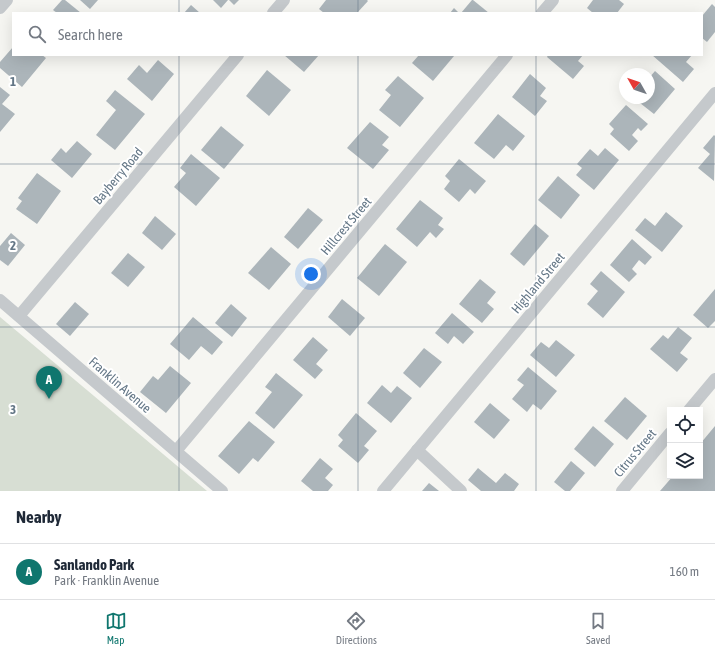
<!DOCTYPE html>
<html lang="en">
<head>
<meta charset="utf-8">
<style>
	:root { --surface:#fff; --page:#f2f2f3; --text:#1f2937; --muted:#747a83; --line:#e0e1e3; --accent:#0f766e }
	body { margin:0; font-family:"Asap Condensed",sans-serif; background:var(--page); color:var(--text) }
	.controls { position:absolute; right:12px; bottom:12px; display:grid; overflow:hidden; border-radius:0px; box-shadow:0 4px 16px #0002 }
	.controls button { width:36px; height:36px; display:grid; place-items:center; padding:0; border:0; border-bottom:1px solid var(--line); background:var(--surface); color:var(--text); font:20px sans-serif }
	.compass { position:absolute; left:619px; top:68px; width:36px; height:36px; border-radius:50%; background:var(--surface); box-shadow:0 4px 16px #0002; rotate:310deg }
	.you { position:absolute; left:311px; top:274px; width:14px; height:14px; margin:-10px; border:3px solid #fff; border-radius:50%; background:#1a73e8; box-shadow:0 0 0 6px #1a73e833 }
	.badge { display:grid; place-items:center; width:26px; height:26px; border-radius:50%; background:var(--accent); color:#fff; font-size:13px; font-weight:700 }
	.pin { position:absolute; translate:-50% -33px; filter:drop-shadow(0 1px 2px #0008) }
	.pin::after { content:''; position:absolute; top:21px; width:14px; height:12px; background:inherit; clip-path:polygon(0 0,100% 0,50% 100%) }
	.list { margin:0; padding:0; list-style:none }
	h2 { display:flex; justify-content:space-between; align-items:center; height:52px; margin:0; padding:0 16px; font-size:17px }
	h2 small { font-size:13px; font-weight:400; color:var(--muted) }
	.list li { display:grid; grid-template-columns:26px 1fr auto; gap:12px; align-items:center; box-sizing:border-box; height:56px; padding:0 16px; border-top:1px solid var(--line) }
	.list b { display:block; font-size:15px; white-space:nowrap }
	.list p { margin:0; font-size:13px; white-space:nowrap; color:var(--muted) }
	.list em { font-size:13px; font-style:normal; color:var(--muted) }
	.icon { flex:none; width:22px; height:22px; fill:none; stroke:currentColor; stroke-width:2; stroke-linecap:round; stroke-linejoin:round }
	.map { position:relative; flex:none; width:715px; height:491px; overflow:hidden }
	.search { position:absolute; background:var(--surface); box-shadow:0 4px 16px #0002; left:12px; right:12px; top:12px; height:44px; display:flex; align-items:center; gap:10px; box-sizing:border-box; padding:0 14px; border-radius:0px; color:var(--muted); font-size:15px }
	.sheet { height:108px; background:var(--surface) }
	nav { display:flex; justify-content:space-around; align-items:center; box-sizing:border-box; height:56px; border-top:1px solid var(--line); background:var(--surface); font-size:11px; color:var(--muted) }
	nav a { display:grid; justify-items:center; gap:2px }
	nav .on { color:var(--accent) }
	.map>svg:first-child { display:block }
</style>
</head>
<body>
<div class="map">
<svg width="715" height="491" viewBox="0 0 715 491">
	<rect width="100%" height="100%" fill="#f6f6f2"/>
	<polygon fill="#d7ded3" points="0,317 207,491 0,491"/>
	<g fill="#acb5ba">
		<polygon points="62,0 65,0 81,13 57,13 53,10"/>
		<polygon points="80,0 98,0 90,9"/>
		<polygon points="213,0 228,0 221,8"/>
		<polygon points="229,0 239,0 234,5"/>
		<polygon points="326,0 367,0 368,1 357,13 324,13 319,9"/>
		<polygon points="472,0 473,0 489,13 461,13"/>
		<polygon points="593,0 619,0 624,4 617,13 593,13 587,8"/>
		<polygon points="712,4 715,7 715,32 707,42 702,38 702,16"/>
		<polygon points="191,5 200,13 184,13"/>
		<polygon points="454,8 459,13 450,13"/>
		<polygon points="13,47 13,55 42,55 46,58 22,87 0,68 0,62"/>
		<polygon points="284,55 319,55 304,72"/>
		<polygon points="419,55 453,55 454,56 433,81 412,63"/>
		<polygon points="548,55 583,55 578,61 584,66 573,79 547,57"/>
		<polygon points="652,55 692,55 686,62 694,69 683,82"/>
		<polygon points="158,60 174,74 152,101 127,79 139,65 147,73"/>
		<polygon points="267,70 291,90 269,116 246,96"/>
		<polygon points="655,71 675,89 654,114 640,103 644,98 649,98 649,78"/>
		<polygon points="530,74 546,88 540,96 547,101 535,116 512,97"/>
		<polygon points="398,76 424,98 400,127 379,110 391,95 385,90"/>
		<polygon points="0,87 10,95 2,104 15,114 0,132"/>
		<polygon points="115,90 145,114 115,150 96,135 116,110 106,101"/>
		<polygon points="626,105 648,124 641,131 638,128 632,135 638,141 629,151 610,134 614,129 609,124"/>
		<polygon points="498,114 525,136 513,151 506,145 494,159 474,143"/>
		<polygon points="370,122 389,137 382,145 389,150 373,169 347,148"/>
		<polygon points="221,126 244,145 224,169 201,150"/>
		<polygon points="714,135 715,136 714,181 698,168 710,154 703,148"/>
		<polygon points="77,141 92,154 72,178 51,160 61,148 66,153"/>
		<polygon points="605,148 619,160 594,190 576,175 582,168 577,164 590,149 598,156"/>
		<polygon points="191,154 220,178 196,206 174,187 186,173 180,168"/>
		<polygon points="459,159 486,181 475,194 470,189 459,202 444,189 450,181 445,176"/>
		<polygon points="37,173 61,191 37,224 16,209 22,201 18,198"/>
		<polygon points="558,176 580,195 561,219 538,200"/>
		<polygon points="420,200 443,218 438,225 444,229 436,238 430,232 417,247 396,229"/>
		<polygon points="308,208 323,220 298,249 284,237"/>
		<polygon points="666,212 683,226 662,252 635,230 645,218 655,226"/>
		<polygon points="155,216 176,234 162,250 142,233"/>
		<polygon points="535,224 549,236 524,266 510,254"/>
		<polygon points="11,233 25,245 8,266 0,260 0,246"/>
		<polygon points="632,239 652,257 645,265 639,260 632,269 637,274 629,282 610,265"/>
		<polygon points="385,244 407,262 379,296 357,278"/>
		<polygon points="271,247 291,264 269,290 248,273"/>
		<polygon points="128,253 145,267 128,287 111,273"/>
		<polygon points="601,271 625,292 603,318 587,304 598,291 590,284"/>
		<polygon points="480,279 496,292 487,303 494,309 482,323 459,304"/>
		<polygon points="715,289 715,321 708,328 693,315"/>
		<polygon points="342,299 365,318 350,336 328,317"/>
		<polygon points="75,302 89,314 70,336 56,324"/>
		<polygon points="231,304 247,318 232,337 215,323"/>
		<polygon points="452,313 474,332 463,344 454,336 448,344 435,333"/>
		<polygon points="193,317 223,342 212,355 201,346 189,360 170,344"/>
		<polygon points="678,327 692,338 680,353 688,359 677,372 650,349 663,335 668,339"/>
		<polygon points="313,337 328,350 316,364 323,370 315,379 293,360"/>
		<polygon points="556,340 575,355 556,377 530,355 541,342 549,348"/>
		<polygon points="424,348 442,362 420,388 403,373"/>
		<polygon points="170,366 191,383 166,413 140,392 153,376 158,380"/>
		<polygon points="528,367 557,391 541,410 533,404 527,412 512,399 524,385 517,380"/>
		<polygon points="276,373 303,395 274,429 255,413 272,392 265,387"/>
		<polygon points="382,385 391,393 397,386 412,398 391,423 367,403"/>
		<polygon points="625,397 647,416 627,440 604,421"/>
		<polygon points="490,403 510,420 494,439 474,422"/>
		<polygon points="356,413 377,431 364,446 369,450 358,463 338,446 343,440 338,435"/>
		<polygon points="249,421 275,442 258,462 253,458 239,474 218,456"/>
		<polygon points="593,426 614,444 595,467 574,449"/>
		<polygon points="715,426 715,491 660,491 673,476 700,476 700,444"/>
		<polygon points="320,458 333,469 325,478 333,485 328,491 313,491 301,481"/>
		<polygon points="571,461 585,473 570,491 565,491 554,482"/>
		<polygon points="478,468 496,483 505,473 519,484 514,491 481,491 468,480"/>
		<polygon points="429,483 439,491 422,491"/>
	</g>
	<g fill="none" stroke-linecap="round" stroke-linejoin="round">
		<g stroke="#c5c9cc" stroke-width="12">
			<polyline points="0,8 7,0"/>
			<polyline points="273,13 284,0"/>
			<polyline points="542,13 553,0"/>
			<polyline points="0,300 222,491"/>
			<polyline points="19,316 238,55"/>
			<polyline points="689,410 715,379"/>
			<polyline points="417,450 461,491"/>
			<polyline points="176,451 507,55"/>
			<polyline points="383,491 715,93"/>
			<polyline points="622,491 670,433"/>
		</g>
	</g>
	<path fill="none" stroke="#637686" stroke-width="1" stroke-opacity="0.55" d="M179 0V13M358 0V13M536 0V13M179 55V491M358 55V491M536 55V491M0 164H715M0 327H715"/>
	<g text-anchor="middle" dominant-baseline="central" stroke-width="4" stroke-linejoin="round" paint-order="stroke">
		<g font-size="13" fill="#637686" stroke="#fff">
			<text transform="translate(118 176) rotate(-50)">Bayberry Road</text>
			<text transform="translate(346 226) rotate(-50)">Hillcrest Street</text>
			<text transform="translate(538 283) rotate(-50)">Highland Street</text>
			<text transform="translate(120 385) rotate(41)">Franklin Avenue</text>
			<text transform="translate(635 453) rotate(-50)">Citrus Street</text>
		</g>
	</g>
	<g font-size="13" text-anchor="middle" font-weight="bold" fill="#637686" stroke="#fff" stroke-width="4" stroke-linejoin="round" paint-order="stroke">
		<text x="13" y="86">1</text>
		<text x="13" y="250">2</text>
		<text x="13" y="414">3</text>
	</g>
</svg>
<div class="controls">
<button><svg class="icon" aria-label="locate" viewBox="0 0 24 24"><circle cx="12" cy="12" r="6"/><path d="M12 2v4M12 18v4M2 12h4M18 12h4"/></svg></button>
<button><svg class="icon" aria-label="layers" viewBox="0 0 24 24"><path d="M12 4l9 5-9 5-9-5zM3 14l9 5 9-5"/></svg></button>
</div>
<svg class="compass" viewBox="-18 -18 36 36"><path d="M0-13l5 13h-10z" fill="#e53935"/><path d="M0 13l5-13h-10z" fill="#747a83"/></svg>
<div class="you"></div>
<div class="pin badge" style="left:49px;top:399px">A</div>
<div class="search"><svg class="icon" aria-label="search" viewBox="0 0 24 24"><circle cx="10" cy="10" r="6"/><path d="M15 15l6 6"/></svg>Search here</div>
</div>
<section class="sheet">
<h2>Nearby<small></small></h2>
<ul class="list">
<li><span class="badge">A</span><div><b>Sanlando Park</b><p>Park · Franklin Avenue</p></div><em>160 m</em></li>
</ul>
</section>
<nav>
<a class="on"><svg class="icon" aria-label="map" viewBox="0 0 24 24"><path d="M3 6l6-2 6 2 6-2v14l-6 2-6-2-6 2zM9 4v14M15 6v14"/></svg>Map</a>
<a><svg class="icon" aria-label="directions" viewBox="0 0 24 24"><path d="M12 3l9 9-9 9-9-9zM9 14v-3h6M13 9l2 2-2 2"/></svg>Directions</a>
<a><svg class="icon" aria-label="saved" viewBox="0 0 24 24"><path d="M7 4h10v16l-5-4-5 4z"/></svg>Saved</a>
</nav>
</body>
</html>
